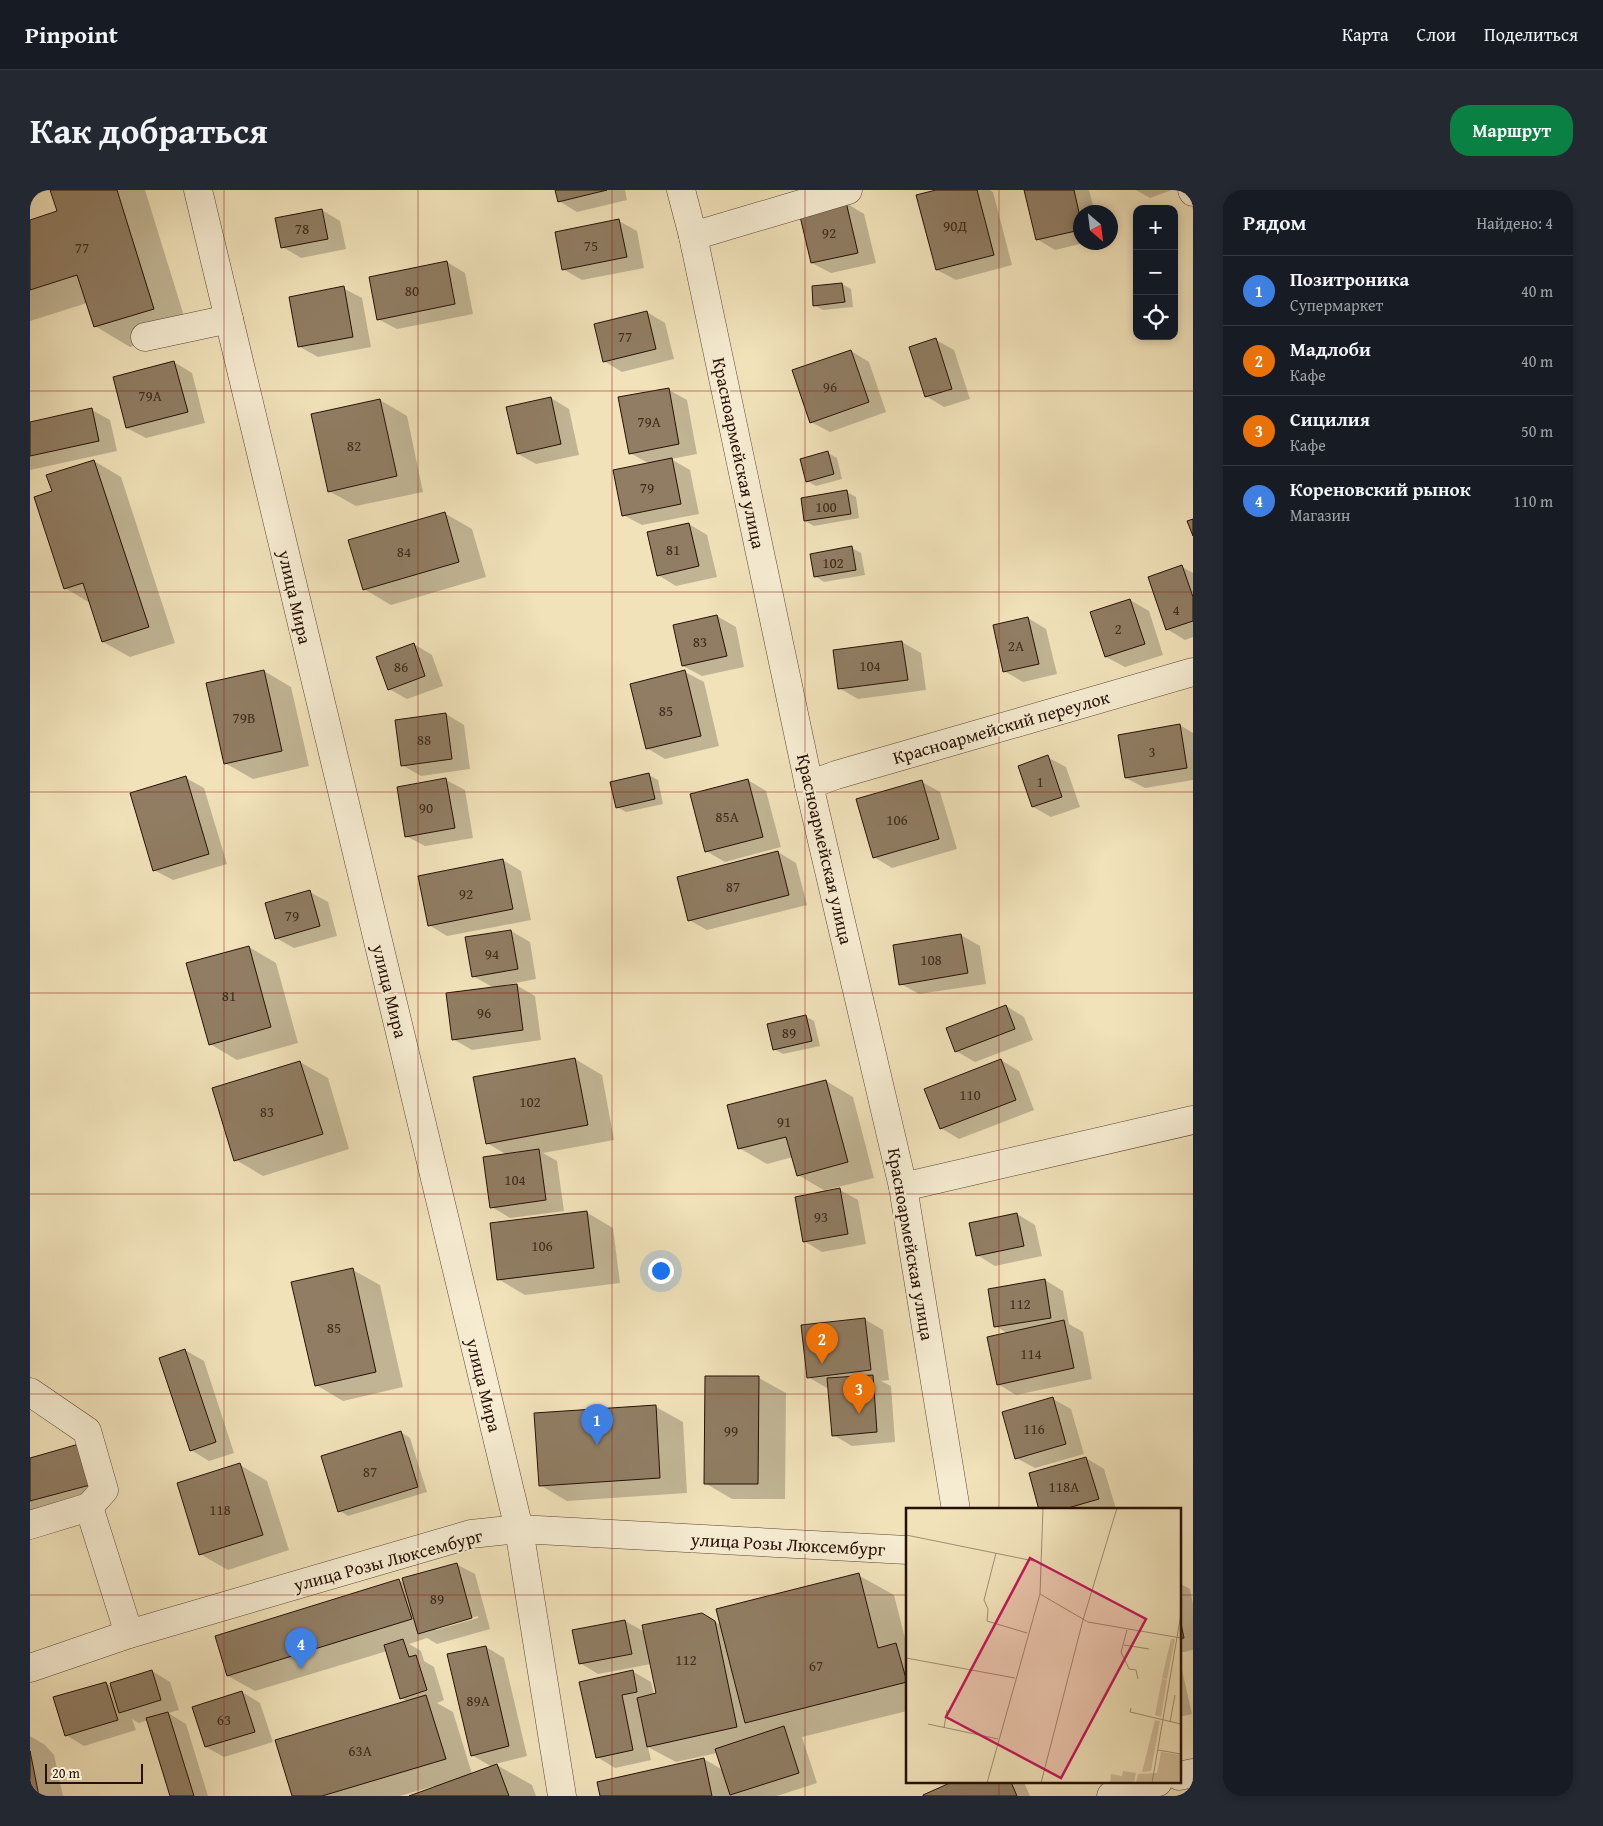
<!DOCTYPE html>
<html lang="ru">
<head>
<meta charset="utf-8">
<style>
	:root { --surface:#171b24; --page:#242831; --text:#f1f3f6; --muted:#9ea1a6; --line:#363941; --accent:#0b8043 }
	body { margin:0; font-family:"Gentium Book Plus",serif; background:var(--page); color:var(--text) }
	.controls { position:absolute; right:15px; top:15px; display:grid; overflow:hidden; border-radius:10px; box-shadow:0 2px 8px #0003 }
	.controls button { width:45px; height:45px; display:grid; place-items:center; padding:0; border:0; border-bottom:1px solid var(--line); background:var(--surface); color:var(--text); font:25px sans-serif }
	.compass { position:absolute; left:1043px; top:15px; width:45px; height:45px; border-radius:50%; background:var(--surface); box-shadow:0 2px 8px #0003; rotate:152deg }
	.scale { position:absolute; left:15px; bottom:12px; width:98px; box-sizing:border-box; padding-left:5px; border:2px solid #271005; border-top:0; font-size:14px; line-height:18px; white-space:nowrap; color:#271005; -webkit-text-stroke:4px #f6ecd2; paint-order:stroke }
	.you { position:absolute; left:630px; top:1080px; width:18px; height:18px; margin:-12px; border:4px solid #fff; border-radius:50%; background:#1a73e8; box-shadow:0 0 0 8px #1a73e833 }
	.badge { display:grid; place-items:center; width:32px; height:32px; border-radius:50%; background:var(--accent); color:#fff; font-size:16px; font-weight:700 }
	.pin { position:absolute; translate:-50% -41px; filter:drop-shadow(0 1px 2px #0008) }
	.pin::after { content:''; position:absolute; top:26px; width:18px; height:15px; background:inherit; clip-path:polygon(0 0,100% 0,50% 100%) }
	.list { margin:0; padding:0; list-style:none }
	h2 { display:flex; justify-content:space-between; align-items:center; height:65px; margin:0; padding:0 20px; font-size:21px }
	h2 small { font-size:16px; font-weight:400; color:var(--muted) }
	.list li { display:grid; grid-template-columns:32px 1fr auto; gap:15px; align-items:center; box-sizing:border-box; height:70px; padding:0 20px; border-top:1px solid var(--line) }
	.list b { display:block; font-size:19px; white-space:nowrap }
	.list p { margin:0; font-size:16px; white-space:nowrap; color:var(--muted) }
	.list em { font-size:16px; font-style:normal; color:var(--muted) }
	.icon { flex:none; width:28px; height:28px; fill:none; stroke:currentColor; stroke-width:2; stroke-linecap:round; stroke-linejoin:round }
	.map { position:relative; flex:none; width:1163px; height:1606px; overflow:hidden; border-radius:20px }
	header { display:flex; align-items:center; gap:30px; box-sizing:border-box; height:70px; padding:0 25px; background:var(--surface); border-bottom:1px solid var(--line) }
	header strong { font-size:24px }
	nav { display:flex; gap:28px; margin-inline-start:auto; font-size:18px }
	.intro { display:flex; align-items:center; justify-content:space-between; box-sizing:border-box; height:120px; padding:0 30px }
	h1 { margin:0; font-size:35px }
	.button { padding:12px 22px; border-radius:20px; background:var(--accent); color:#fff; font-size:18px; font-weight:700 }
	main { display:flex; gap:30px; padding:0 30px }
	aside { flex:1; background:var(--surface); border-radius:20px; box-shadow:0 2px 8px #0003 }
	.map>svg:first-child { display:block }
</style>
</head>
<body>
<header>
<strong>Pinpoint</strong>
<nav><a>Карта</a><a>Слои</a><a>Поделиться</a></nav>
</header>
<div class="intro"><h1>Как добраться</h1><a class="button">Маршрут</a></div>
<main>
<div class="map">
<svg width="1163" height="1606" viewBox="0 0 1163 1606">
	<rect width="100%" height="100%" fill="#f1e2ba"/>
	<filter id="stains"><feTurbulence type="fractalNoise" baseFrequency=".004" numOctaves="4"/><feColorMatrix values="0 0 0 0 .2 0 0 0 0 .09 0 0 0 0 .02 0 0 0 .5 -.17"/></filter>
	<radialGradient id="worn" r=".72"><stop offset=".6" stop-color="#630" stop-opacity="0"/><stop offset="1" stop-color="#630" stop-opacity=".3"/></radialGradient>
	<g fill="#0003" fill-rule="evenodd">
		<polygon points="21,0 115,0 158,139 100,157 65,136 57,113 0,131 0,31 28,22"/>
		<polygon points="526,0 595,0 597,10 547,22 529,11"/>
		<polygon points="911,0 960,0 963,2 982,75 926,90 907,80"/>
		<polygon points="995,0 1059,0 1065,22 1050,22 1050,52 1058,52 1025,60 1007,49"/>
		<polygon points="1106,0 1142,0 1120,8"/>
		<polygon points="816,13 834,24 846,73 801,83 782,73"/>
		<polygon points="292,20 310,31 316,59 271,68 253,57"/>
		<polygon points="589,31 607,41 614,78 552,90 533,79"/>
		<polygon points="417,72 435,83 443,124 367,139 348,129"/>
		<polygon points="812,94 821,99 823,117 793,120 784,115"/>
		<polygon points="313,98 332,108 341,157 288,167 270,157"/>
		<polygon points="617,122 635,133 644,169 592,182 574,171"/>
		<polygon points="906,150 924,160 940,209 914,217 896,206"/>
		<polygon points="821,161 839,172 856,222 800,242 781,232"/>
		<polygon points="144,172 162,183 175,233 116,248 97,238"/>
		<polygon points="639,200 657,210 667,264 641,269 660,280 669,324 612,335 593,325 620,274 600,263"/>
		<polygon points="521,208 539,219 549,265 506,274 488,264"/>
		<polygon points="350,210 377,226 393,302 326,316 299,301"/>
		<polygon points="62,220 80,230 87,261 0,280 0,234"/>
		<polygon points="798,263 807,268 812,289 786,296 777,291"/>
		<polygon points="64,271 91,287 145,453 100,467 73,452 60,413 35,398 23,302"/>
		<polygon points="817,302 826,307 829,328 784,336 775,331"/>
		<polygon points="414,323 442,339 456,387 361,415 334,399"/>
		<polygon points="659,334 677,345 687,387 646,396 628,385"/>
		<polygon points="822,358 831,363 835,385 794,392 785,386"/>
		<polygon points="1152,377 1163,383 1163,447 1155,450 1137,439"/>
		<polygon points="1100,410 1119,421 1133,465 1095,477 1076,467"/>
		<polygon points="687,426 706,437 714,477 672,486 653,476"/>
		<polygon points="998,428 1016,439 1027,484 993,492 974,481"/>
		<polygon points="872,452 891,463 896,500 828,509 809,498 804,462"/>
		<polygon points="384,454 402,465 413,496 377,509 359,499"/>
		<polygon points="234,481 261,497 279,576 223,589 195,573"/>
		<polygon points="655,482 674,492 689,556 635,569 617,558"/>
		<polygon points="416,524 434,535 440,579 391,586 372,575"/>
		<polygon points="1150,535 1163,543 1163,590 1115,598 1096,588"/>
		<polygon points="1017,567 1036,577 1050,617 1021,627 1003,617"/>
		<polygon points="619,585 628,590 633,614 596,622 587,617"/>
		<polygon points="156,588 174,598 197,674 143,690 124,680"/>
		<polygon points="416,590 435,600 443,648 395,656 376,646"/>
		<polygon points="718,590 736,601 751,657 695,672 676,661"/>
		<polygon points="892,592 910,602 927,659 862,678 844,667"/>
		<polygon points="748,662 766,673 777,715 677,740 659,730"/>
		<polygon points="473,670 491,681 501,730 417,746 399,735"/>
		<polygon points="280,702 298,712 307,746 264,758 246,748"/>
		<polygon points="481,741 500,752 506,789 475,795 475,797 486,795 505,806 511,850 442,860 423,849 464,798 443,786"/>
		<polygon points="931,745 950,756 956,794 889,804 871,794 864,757"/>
		<polygon points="219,757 246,773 268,853 207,870 180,854"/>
		<polygon points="976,816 994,827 1003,850 945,872 926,861"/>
		<polygon points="775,826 784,831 790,856 753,864 744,859"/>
		<polygon points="545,869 572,885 584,950 513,963 527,971 534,1021 480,1028 462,1017 477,965 457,953"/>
		<polygon points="971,870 989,881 1004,920 929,949 911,938"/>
		<polygon points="270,872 298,888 319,959 233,986 206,970"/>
		<polygon points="796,891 823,907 844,988 796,1000 797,1002 768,985 763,967 737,974 709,958"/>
		<polygon points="810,1000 828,1010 836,1054 792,1062 774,1051"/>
		<polygon points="556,1022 583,1038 590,1093 495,1105 468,1089"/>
		<polygon points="987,1024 1005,1035 1012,1066 965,1076 947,1065"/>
		<polygon points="323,1080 350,1095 373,1197 313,1211 286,1195"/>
		<polygon points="1015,1090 1033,1101 1039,1134 1053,1142 1062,1189 986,1205 968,1194 978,1144 966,1136"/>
		<polygon points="834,1129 853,1140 859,1190 851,1191 861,1196 865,1252 822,1256 803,1245 799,1197 797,1198 778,1187"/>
		<polygon points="155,1160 174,1171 204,1263 179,1271 161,1260"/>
		<polygon points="729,1188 756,1203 755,1309 702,1309 675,1293"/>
		<polygon points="1023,1209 1041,1219 1054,1264 1005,1278 986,1268"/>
		<polygon points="626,1217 653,1232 657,1303 537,1311 510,1295"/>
		<polygon points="371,1242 380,1248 397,1302 318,1326 310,1321"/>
		<polygon points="49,1256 78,1305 0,1326 0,1269"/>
		<polygon points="1056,1268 1074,1279 1086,1319 1011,1320"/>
		<polygon points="210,1275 237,1291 259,1360 198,1380 170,1364"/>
		<path d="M426 1374 445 1384 460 1439 407 1454 397 1448 379 1454 391 1461 394 1471 404 1477 414 1510 407 1513 423 1522 442 1584 462 1577 442 1565 456 1457 474 1468 497 1566 465 1574 502 1595 506 1606H382L404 1598V1596L370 1606H263L379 1512 371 1508 357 1461 225 1501 198 1486 186 1446 369 1390 375 1394ZM448 1426V1428L406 1440V1437Z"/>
		<polygon points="828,1385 864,1405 877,1456 877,1521 772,1547 787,1593 747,1606 571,1606 674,1569 693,1580 687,1563 646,1572 618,1557 621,1570 585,1578 567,1567 551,1493 602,1481 621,1492 624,1505 628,1504 621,1474 568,1484 550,1473 595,1431 615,1442 672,1424 692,1436"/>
		<polygon points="1149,1393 1160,1399 1163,1415 1163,1460 1149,1463"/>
		<polygon points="1149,1478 1152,1480 1162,1524 1149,1527"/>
		<polygon points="122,1481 140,1492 149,1520 138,1523 156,1534 178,1606 141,1606 118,1530 109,1533 102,1529 106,1540 54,1556 36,1545 76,1493 82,1497"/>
		<polygon points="212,1502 230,1513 243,1552 194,1567 176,1557"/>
		<polygon points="0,1546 15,1555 24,1565 33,1606 0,1606"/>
		<polygon points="925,1592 994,1592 1000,1606 894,1606"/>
	</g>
	<g fill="#907d63" stroke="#271005">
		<polygon points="20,0 87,0 124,119 64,137 47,85 0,100 0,30 27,21"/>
		<polygon points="525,0 577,0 528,12"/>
		<polygon points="906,0 947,0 964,65 906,80 886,5"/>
		<polygon points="994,0 1044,0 1050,27 1050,40 1006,50"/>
		<polygon points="816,12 828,63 781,73 769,22"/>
		<polygon points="292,19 298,49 251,58 245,28"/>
		<polygon points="589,29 597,67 532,80 525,42"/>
		<polygon points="417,71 425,114 347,130 339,87"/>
		<polygon points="812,93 815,112 783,116 782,96"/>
		<polygon points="314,96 323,147 268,157 259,107"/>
		<polygon points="617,121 626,159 573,172 564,134"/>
		<polygon points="906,148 922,199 895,207 879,157"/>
		<polygon points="821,160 839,212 780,233 762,180"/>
		<polygon points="144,171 158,222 96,238 83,187"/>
		<polygon points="639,198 649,254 599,264 588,207"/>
		<polygon points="521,207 531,254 487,264 476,217"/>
		<polygon points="350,209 367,286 298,302 281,224"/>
		<polygon points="62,218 69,251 0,266 0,232"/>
		<polygon points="798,261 804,284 776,292 770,269"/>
		<polygon points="642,268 651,314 592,326 583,280"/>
		<polygon points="64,270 119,437 72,452 53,393 34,399 4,307 22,301 16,285"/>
		<polygon points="817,300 821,324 774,331 771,308"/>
		<polygon points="415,322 429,372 333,400 318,350"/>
		<polygon points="1163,329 1163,346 1157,331"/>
		<polygon points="659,333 669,376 627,386 617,342"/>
		<polygon points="822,356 826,380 784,387 780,364"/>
		<polygon points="1152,375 1163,407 1163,431 1136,440 1118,387"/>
		<polygon points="1100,409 1115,454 1075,467 1060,422"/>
		<polygon points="687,425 697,466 652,476 643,435"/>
		<polygon points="998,427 1009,474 973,482 963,435"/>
		<polygon points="872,451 878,490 808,499 803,460"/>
		<polygon points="384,453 395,486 358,500 346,467"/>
		<polygon points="234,480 252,561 194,574 176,493"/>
		<polygon points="655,480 671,546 616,559 600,494"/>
		<polygon points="416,523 422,569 371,576 365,530"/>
		<polygon points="1150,534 1157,578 1095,588 1088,545"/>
		<polygon points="1018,565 1032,607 1002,617 988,576"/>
		<polygon points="619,583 625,609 586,618 580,592"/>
		<polygon points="156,586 179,664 123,681 100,603"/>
		<polygon points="416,588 425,638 375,647 367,597"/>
		<polygon points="718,589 733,647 675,662 660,604"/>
		<polygon points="892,590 909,649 843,668 826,609"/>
		<polygon points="748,661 759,705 658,731 647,687"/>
		<polygon points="473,669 483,719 398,736 388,686"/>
		<polygon points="280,700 290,736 245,749 235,713"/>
		<polygon points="481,740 488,779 442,787 435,747"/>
		<polygon points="931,744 938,783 869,795 863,755"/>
		<polygon points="219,756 241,837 179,855 156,773"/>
		<polygon points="487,794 493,840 422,850 416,803"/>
		<polygon points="976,815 985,839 925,862 916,838"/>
		<polygon points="776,825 782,851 743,860 737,834"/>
		<polygon points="545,868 558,935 456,954 443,887"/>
		<polygon points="971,869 986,910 910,939 894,899"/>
		<polygon points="270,871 293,944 204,971 182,898"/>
		<polygon points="796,890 818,972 767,986 756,947 708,959 697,915"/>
		<polygon points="509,959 516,1010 460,1018 453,967"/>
		<polygon points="810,998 818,1044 773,1052 765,1007"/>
		<polygon points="557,1021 564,1078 467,1090 460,1033"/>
		<polygon points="987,1023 994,1056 946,1066 939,1033"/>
		<polygon points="323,1078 346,1182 285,1196 261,1092"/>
		<polygon points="1015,1089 1021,1128 964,1137 958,1099"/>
		<polygon points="835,1128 841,1180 777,1188 771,1135"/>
		<polygon points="1034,1130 1044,1178 967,1195 957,1147"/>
		<polygon points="155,1159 186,1252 160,1261 129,1168"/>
		<polygon points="843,1185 847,1242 802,1246 797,1188"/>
		<polygon points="675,1186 729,1186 728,1294 674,1294"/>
		<polygon points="1023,1207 1036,1254 985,1269 972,1222"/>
		<polygon points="626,1215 630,1288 509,1296 504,1223"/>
		<polygon points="371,1241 388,1297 308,1322 291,1266"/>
		<polygon points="49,1254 60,1295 0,1311 0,1268"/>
		<polygon points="1056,1267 1069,1309 1031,1320 1009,1320 999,1283"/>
		<polygon points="210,1273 233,1345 169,1365 147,1293"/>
		<polygon points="427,1373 442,1428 388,1444 372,1388"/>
		<polygon points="829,1383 848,1458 866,1453 877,1492 715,1533 686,1419"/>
		<polygon points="369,1389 382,1429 197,1486 185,1446"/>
		<polygon points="672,1423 685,1431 707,1537 617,1557 607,1508 626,1503 612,1435"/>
		<polygon points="1149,1424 1154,1448 1149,1449"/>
		<polygon points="595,1430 602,1464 549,1474 542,1440"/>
		<polygon points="373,1449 379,1467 386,1465 397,1500 370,1509 354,1455"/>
		<polygon points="456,1456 479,1556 441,1566 417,1464"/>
		<polygon points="122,1480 131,1510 89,1523 80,1493"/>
		<polygon points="603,1480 607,1502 592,1505 603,1560 566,1568 549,1492"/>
		<polygon points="76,1492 88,1530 35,1546 23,1507"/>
		<polygon points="212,1501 225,1542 175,1557 162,1517"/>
		<polygon points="396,1505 416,1569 292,1606 262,1606 245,1550"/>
		<polygon points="138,1522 164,1606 140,1606 116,1528"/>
		<polygon points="754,1536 769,1583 700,1605 685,1559"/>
		<polygon points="0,1561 9,1606 0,1606"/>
		<polygon points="674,1568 682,1606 570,1606 567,1592"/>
		<polygon points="467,1574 479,1606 379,1606"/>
		<polygon points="922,1592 981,1592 987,1606 893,1606 893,1605"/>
	</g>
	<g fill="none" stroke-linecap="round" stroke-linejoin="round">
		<g stroke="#5a4432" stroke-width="29">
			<g id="minor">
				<polyline points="168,0 489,1339 532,1606"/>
				<polyline points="651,0 663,46 779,595 873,997 926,1320"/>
				<polyline points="1162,0 1163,2"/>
				<polyline points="663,46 818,0"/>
				<polyline points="115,147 199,129"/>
				<polyline points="779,595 806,585 1163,482"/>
				<polyline points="873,997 1163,930"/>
				<polyline points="0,1202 57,1241 74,1300 59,1317 99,1444"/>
				<polyline points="0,1335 59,1317"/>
				<polyline points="0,1478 99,1444 441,1344 489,1339 877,1360"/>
				<polyline points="1149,1586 1163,1583"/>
				<polyline points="1081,1606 1128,1592"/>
			</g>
		</g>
		<use href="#minor" stroke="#f6ecd2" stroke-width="28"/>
	</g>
	<path fill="none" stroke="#8f2418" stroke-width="1" stroke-opacity="0.55" d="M194 0V1606M388 0V1606M582 0V1606M775 0V1606M969 0V1320M0 201H1163M0 402H1163M0 602H1163M0 803H1163M0 1004H1163M0 1204H1163M0 1405H877M1149 1405H1163M969 1592V1606"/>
	<g text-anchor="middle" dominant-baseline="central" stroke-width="4.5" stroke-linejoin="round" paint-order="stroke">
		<g font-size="15" fill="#412b1c">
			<text x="925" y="35">90Д</text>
			<text x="272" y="38">78</text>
			<text x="799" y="42">92</text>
			<text x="561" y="55">75</text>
			<text x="52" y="57">77</text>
			<text x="382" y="100">80</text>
			<text x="595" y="146">77</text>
			<text x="800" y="196">96</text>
			<text x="120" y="205">79А</text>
			<text x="619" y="231">79А</text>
			<text x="324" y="255">82</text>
			<text x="617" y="297">79</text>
			<text x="796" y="316">100</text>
			<text x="643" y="359">81</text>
			<text x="374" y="361">84</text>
			<text x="803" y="372">102</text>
			<text x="1146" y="419">4</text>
			<text x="1088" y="438">2</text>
			<text x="670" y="451">83</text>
			<text x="986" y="455">2А</text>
			<text x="840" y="475">104</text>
			<text x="371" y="476">86</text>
			<text x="636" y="520">85</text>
			<text x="214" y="527">79В</text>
			<text x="394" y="549">88</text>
			<text x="1122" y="561">3</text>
			<text x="1010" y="591">1</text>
			<text x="396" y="617">90</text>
			<text x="697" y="626">85А</text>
			<text x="867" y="629">106</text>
			<text x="703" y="696">87</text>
			<text x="436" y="703">92</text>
			<text x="262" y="725">79</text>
			<text x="462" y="763">94</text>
			<text x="901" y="769">108</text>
			<text x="199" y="805">81</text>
			<text x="454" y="822">96</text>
			<text x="759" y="842">89</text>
			<text x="940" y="904">110</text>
			<text x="500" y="911">102</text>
			<text x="237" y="921">83</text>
			<text x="754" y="931">91</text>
			<text x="485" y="989">104</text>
			<text x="791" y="1026">93</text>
			<text x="512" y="1055">106</text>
			<text x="990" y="1113">112</text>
			<text x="304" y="1137">85</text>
			<text x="1001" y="1163">114</text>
			<text x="1004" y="1238">116</text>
			<text x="701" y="1240">99</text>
			<text x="340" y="1281">87</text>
			<text x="1034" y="1296">118А</text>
			<text x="190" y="1319">118</text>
			<text x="407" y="1408">89</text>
			<text x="656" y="1469">112</text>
			<text x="786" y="1475">67</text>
			<text x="448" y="1510">89А</text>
			<text x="194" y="1529">63</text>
			<text x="330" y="1560">63А</text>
		</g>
		<g font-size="18" fill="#271005" stroke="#f6ecd2">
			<text transform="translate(709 263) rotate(78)">Красноармейская улица</text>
			<text transform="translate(265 407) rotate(77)">улица Мира</text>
			<text transform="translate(971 537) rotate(-16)">Красноармейский переулок</text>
			<text transform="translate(795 659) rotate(77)">Красноармейская улица</text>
			<text transform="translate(360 801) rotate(76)">улица Мира</text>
			<text transform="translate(881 1054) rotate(80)">Красноармейская улица</text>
			<text transform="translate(454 1195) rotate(76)">улица Мира</text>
			<text transform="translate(758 1354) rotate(3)">улица Розы Люксембург</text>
			<text transform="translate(358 1370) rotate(-15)">улица Розы Люксембург</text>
		</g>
	</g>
	<g transform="translate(876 1318)">
		<rect width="275" height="275" fill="#f1e2ba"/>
		<path d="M265 131H269L261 171 256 170ZM256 171 261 172 255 209 249 207ZM249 212 254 213 245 263 236 264ZM255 244 275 247 274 275H230L232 266 251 265ZM217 263 230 265 228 275H204L205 266 216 268Z" fill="#cfbe9b"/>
		<path fill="none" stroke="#a08e72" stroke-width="1" d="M0 27 133 54M90 45 78 92 82 101 81 113 121 125M134 86 182 114 275 130M221 122 215 144 223 161 230 162 232 171M218 137 243 141M0 150 109 170M225 200 224 204 275 216M264 214 269 187M22 216 92 231M38 220 41 202M252 242 275 246M81 275 134 86 137 0M135 275 177 112 211 0M246 275 275 106"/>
		<path fill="#c2185b" fill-opacity="0.15" stroke="#c2185b" stroke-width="2.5" d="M124 50 240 111 155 270 40 209Z"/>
		<rect width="275" height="275" fill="none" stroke="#271005" stroke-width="2.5"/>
	</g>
	<rect width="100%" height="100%" filter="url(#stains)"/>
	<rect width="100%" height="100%" fill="url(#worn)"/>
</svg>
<div class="controls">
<button>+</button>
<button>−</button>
<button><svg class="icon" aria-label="locate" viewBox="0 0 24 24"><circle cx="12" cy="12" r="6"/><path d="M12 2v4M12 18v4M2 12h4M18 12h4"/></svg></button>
</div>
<svg class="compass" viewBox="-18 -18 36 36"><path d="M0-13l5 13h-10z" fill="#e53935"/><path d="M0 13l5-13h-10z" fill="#9ea1a6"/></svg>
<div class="scale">20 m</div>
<div class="you"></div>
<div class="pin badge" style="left:567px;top:1255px;background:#3f7fe0">1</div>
<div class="pin badge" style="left:792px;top:1174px;background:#e8710a">2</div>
<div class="pin badge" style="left:829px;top:1224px;background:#e8710a">3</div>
<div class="pin badge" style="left:271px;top:1479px;background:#3f7fe0">4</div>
</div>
<aside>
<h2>Рядом<small>Найдено: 4</small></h2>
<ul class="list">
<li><span class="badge" style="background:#3f7fe0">1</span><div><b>Позитроника</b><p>Супермаркет</p></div><em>40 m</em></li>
<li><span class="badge" style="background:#e8710a">2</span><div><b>Мадлоби</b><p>Кафе</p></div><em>40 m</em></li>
<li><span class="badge" style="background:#e8710a">3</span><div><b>Сицилия</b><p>Кафе</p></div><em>50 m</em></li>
<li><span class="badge" style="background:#3f7fe0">4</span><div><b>Кореновский рынок</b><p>Магазин</p></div><em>110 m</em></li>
</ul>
</aside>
</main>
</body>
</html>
